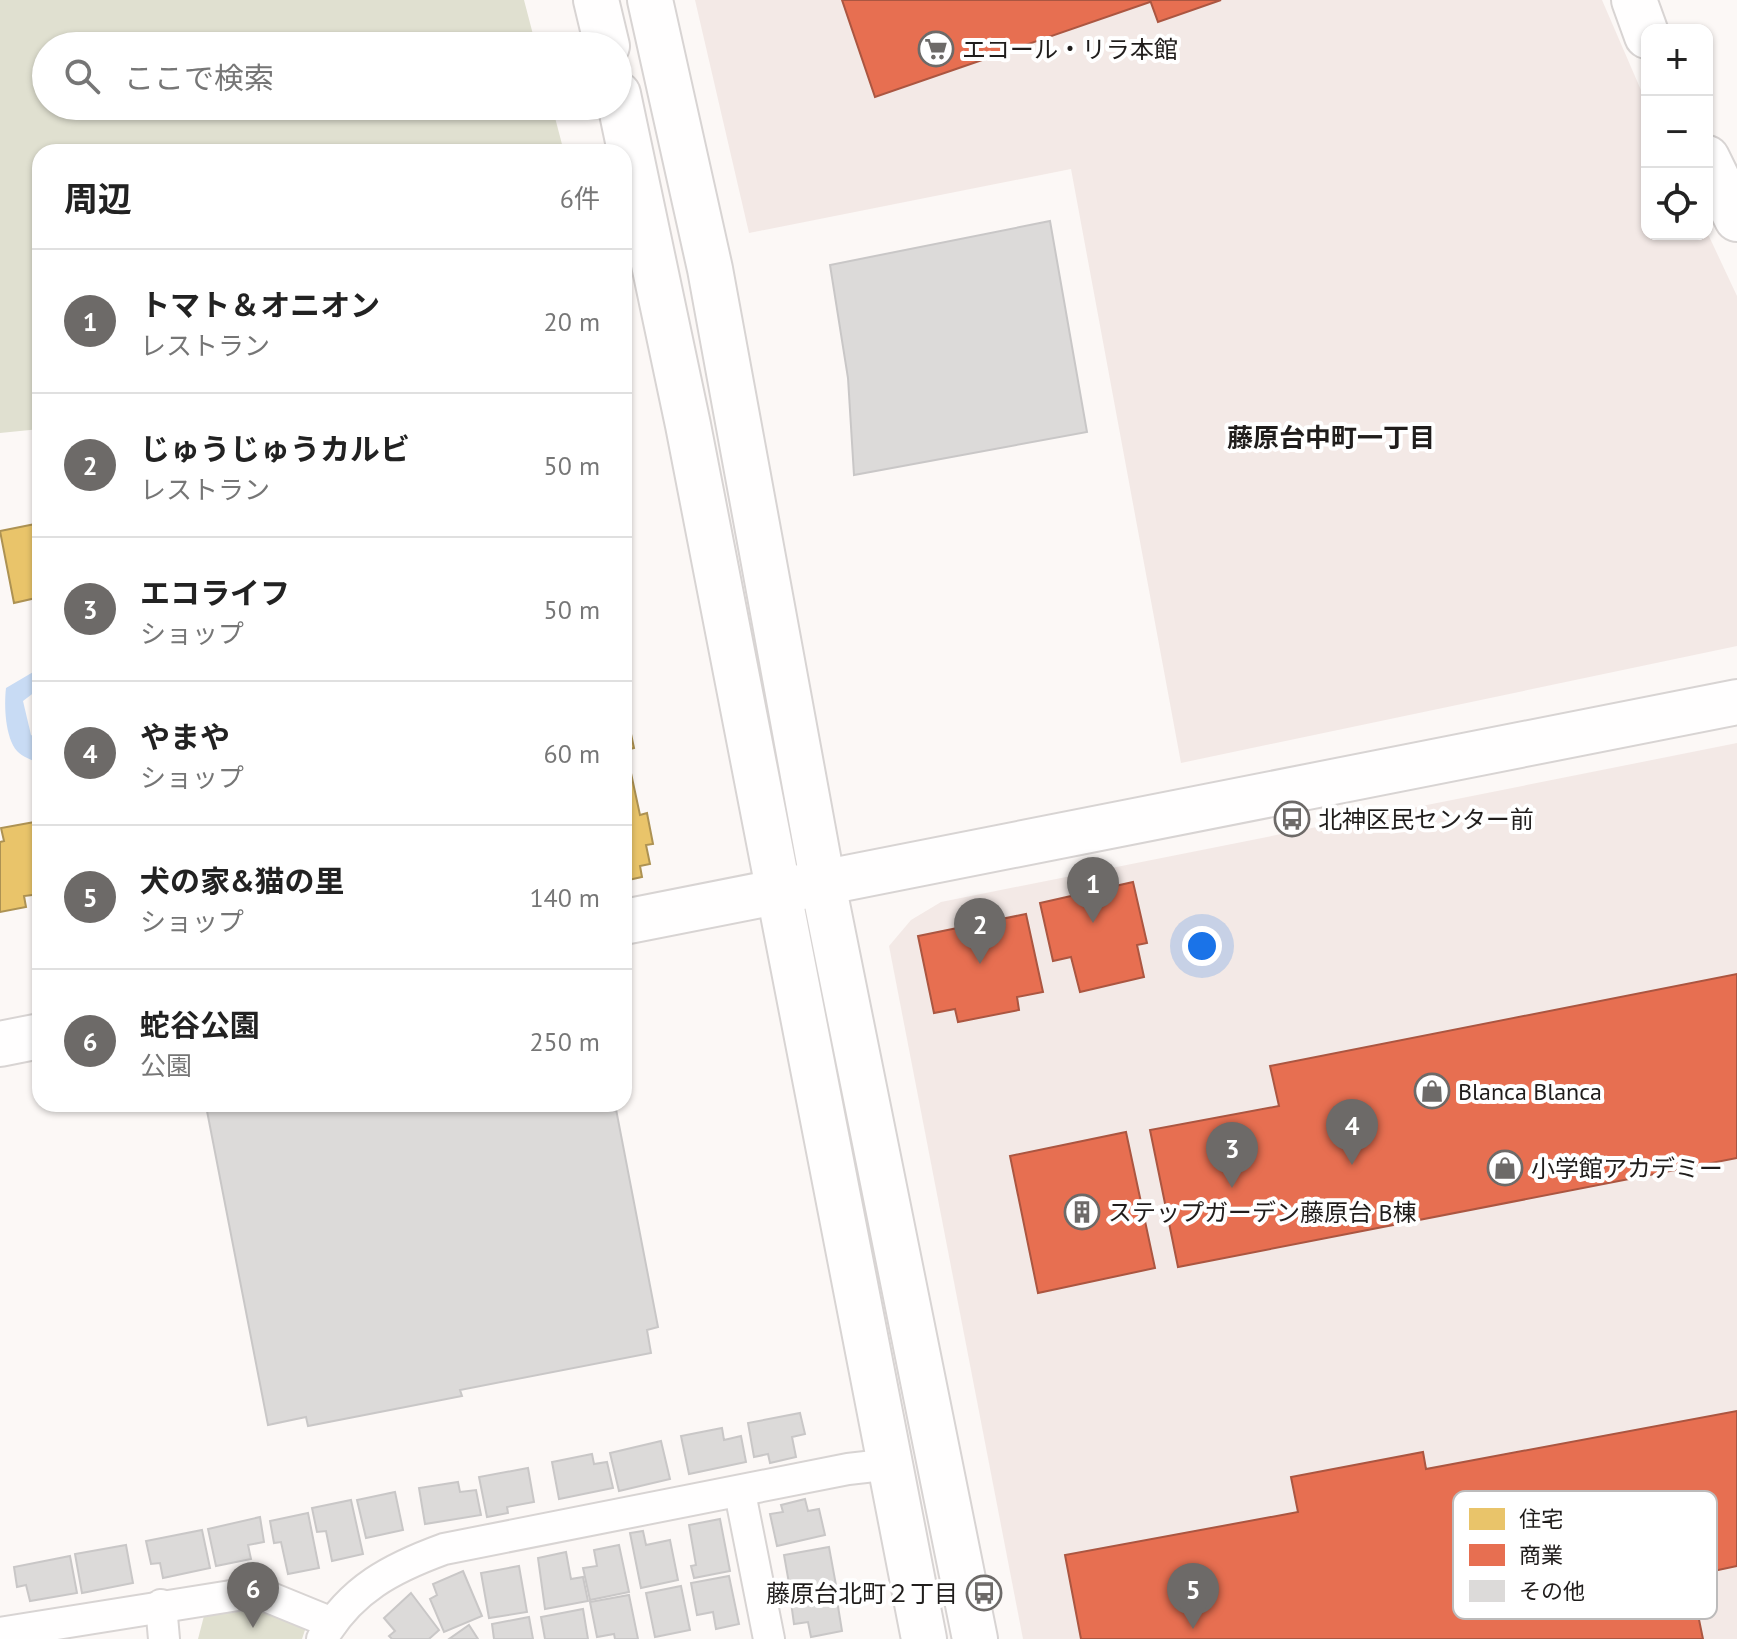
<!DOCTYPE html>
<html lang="ja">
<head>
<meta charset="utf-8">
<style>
	:root { --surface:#fff; --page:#f6f6f6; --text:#222; --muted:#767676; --line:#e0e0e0; --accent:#6d6a68 }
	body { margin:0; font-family:"PT Sans","Noto Sans JP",sans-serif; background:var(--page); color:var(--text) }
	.controls { position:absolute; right:24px; top:24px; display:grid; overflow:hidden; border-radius:16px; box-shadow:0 2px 6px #0004 }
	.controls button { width:72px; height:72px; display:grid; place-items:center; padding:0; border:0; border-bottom:2px solid var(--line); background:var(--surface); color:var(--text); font:40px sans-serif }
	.you { position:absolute; left:1202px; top:946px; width:28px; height:28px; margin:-20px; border:6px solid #fff; border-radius:50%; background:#1a73e8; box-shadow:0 0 0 12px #1a73e833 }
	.badge { display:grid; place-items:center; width:52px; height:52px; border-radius:50%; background:var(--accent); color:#fff; font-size:26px; font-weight:700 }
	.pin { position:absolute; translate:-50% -66px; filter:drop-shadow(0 2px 4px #0008) }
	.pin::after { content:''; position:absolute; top:42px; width:28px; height:24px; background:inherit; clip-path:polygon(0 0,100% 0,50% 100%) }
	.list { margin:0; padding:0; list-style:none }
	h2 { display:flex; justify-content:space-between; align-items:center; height:104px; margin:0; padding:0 32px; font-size:34px }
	h2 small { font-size:26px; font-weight:400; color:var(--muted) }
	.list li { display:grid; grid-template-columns:52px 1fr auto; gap:24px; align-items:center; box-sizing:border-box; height:144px; padding:0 32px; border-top:2px solid var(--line) }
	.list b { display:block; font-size:30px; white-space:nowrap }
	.list p { margin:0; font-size:26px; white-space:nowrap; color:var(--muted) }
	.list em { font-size:26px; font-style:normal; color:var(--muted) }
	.icon { flex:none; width:44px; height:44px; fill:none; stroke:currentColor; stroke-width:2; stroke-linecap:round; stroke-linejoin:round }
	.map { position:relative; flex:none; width:1737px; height:1639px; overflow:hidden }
	.search { position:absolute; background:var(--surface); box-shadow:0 2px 6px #0004; left:32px; top:32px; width:600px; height:88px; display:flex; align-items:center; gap:20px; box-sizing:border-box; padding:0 28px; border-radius:44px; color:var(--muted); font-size:30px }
	.panel { position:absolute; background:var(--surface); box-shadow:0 2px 6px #0004; left:32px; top:144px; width:600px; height:968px; border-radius:24px }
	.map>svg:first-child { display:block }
</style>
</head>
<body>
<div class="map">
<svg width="1737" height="1639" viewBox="0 0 1737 1639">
	<rect width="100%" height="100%" fill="#fcf8f6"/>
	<g fill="#f3e9e6">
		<polygon points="695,0 1602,0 1647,104 1647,234 1707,232 1737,296 1737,646 1181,763 1071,169 749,233"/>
		<polygon points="1737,743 1737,1639 1023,1639 889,946 911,920 941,902"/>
	</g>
	<g fill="#e0e0d0">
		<polygon points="0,0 524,0 536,46 46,46 46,106 552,106 564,152 40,152 40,429 0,433"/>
		<polygon points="246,1601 310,1615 302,1639 198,1639 204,1616"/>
	</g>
	<path fill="#c8dbf4" d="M40 668V688L23 701 31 735 40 739V764C33 760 22 757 17 751 5 737 4 705 6 688Z"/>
	<g fill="#e9c46a" stroke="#ad9253" stroke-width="2">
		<polygon points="40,523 40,607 38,608 36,598 14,603 0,531"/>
		<polygon points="628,720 634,748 626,750 640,815 647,813 653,844 646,845 650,864 640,866 642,877 624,881 624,721"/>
		<polygon points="40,821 40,894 24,896 26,907 0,912 0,842 4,841 1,828"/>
	</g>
	<g fill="#e76f51" stroke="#ab5641" stroke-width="2">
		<polygon points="842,0 1150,0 1150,2 875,97"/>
		<polygon points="1150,0 1221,0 1158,22"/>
		<polygon points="1133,882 1147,943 1137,945 1144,977 1080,992 1071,957 1053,961 1040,903"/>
		<polygon points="1026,914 1043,992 1017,997 1019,1010 958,1022 955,1009 934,1013 918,936"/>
		<polygon points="1737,974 1737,1158 1178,1267 1150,1130 1279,1106 1270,1066"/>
		<polygon points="1126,1132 1155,1268 1038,1293 1010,1156"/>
		<polygon points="1737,1411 1737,1566 1690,1576 1703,1639 1081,1639 1065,1555 1298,1512 1291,1477 1423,1452 1426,1469"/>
	</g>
	<g fill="#dcdad9" stroke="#c9c7c7" stroke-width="2">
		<polygon points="1050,221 1087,432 854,475 848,378 830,265"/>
		<polygon points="244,1104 615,1104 658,1327 647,1330 651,1353 460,1390 462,1396 308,1426 306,1417 268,1425 207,1111"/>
		<polygon points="800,1413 805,1434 792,1437 796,1457 770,1463 768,1454 754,1457 748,1423"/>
		<polygon points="722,1428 724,1440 741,1436 746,1462 689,1474 681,1436"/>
		<polygon points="661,1441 670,1479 619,1491 610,1453"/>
		<polygon points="592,1454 594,1464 607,1462 613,1488 559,1499 552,1462"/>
		<polygon points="528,1468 534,1502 507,1507 508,1513 487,1517 479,1477"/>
		<polygon points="458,1482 460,1492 476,1490 481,1515 425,1524 419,1488"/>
		<polygon points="395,1492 403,1530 366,1538 357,1500"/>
		<polygon points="805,1499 808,1511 819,1509 825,1535 777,1546 770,1514 783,1512 781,1505"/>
		<polygon points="351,1500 363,1554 332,1561 326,1531 317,1532 312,1508"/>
		<polygon points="308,1513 319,1568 288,1574 281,1542 274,1543 270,1521"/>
		<polygon points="260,1517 264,1542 248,1545 251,1559 216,1566 208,1529"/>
		<polygon points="720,1519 730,1571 694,1578 691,1566 696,1565 689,1525"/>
		<polygon points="202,1530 210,1568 163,1578 160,1563 151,1564 146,1541"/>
		<polygon points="643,1531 646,1545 670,1540 678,1580 641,1588 630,1533"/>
		<polygon points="126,1545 133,1583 82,1593 75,1554"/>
		<polygon points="619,1545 629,1592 590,1600 583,1568 597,1566 594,1550"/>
		<polygon points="829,1547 836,1585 790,1589 784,1555"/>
		<polygon points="566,1552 571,1579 583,1577 588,1601 545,1609 538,1558"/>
		<polygon points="70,1556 77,1593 30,1601 26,1585 17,1587 14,1567"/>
		<polygon points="519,1566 527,1612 489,1618 481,1573"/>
		<polygon points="463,1571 482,1616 444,1632 430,1599 437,1595 433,1584"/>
		<polygon points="729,1576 739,1624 716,1629 713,1612 697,1615 691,1583"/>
		<polygon points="681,1586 690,1630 655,1637 646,1593"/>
		<polygon points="411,1593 439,1630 429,1639 392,1639 389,1636 395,1631 384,1618"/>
		<polygon points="836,1594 842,1631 811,1637 808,1622 794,1624 791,1602"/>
		<polygon points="629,1595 638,1639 615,1639 614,1634 597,1637 590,1602"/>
		<polygon points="583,1609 588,1639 545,1639 541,1617"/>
		<polygon points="529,1617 533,1639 494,1639 492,1624"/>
		<polygon points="469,1625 478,1639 449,1639"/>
	</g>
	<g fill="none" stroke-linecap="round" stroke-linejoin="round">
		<g stroke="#d8d4d3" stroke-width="34">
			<g id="street">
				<polyline points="740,1493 769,1639"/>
				<polyline points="161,1605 164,1639"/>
				<polyline points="0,1633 256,1592 332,1623"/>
				<path d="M322 1639C351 1589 392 1568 444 1549L848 1469 892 1464"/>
			</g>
		</g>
		<g stroke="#d8d4d3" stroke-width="48">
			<g id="secondary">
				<polyline points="596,0 607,46"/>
				<polyline points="650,0 710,269 823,884 975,1639"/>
				<polyline points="1634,0 1647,36"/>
				<polyline points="618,94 688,425 924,1639"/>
				<polyline points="1707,158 1737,219"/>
				<polyline points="624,922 1737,702"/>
				<polyline points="0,1044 40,1036"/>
			</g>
		</g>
		<use href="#street" stroke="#fffefe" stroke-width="30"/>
		<use href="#secondary" stroke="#fffefe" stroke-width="44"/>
	</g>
	<defs>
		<g id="supermarket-ring" transform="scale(1.8)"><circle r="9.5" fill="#fff" stroke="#6d6a68" stroke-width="1.5"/><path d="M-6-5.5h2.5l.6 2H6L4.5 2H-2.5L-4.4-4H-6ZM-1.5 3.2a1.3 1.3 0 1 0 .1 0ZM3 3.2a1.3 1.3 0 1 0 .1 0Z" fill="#6d6a68"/></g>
		<g id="bus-ring" transform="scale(1.8)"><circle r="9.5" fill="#fff" stroke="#6d6a68" stroke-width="1.5"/><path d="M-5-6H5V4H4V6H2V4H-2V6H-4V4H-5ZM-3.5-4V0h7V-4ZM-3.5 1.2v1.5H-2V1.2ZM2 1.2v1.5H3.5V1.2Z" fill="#6d6a68"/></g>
		<g id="shop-ring" transform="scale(1.8)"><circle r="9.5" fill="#fff" stroke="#6d6a68" stroke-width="1.5"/><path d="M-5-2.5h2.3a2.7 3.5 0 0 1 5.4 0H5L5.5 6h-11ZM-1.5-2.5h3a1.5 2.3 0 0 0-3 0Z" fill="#6d6a68"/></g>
		<g id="building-ring" transform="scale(1.8)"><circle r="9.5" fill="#fff" stroke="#6d6a68" stroke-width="1.5"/><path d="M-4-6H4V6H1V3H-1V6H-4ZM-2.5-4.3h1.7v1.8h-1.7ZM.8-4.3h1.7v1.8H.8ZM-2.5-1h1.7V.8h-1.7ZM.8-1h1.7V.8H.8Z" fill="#6d6a68"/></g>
	</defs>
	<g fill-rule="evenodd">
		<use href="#supermarket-ring" x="936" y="49"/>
		<use href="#bus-ring" x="1292" y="819"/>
		<use href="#shop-ring" x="1432" y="1091"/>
		<use href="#shop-ring" x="1505" y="1168"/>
		<use href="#building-ring" x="1082" y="1212"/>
		<use href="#bus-ring" x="984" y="1593"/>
	</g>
	<g text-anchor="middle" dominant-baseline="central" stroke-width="8" stroke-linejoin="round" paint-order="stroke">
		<g font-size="24" fill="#201d1c" stroke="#fff" text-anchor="start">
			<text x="962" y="49">エコール・リラ本館</text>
			<text x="1318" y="819">北神区民センター前</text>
			<text x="1458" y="1091">Blanca Blanca</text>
			<text x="1531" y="1168">小学館アカデミー</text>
			<text x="1108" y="1212">ステップガーデン藤原台 B棟</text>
			<text x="958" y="1593" text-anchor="end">藤原台北町２丁目</text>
		</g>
		<g font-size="26" font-weight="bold" fill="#201d1c" stroke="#fff">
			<text x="1331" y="437">藤原台中町一丁目</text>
		</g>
	</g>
	<rect x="1453" y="1491" width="264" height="128" rx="12" fill="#fff" stroke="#bcbbbb" stroke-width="2"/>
	<rect x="1469" y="1508" width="36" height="22" fill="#e9c46a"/>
	<rect x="1469" y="1544" width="36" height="22" fill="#e76f51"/>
	<rect x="1469" y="1580" width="36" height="22" fill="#dcdad9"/>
	<g font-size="22" fill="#201d1c">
		<text x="1519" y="1527">住宅</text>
		<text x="1519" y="1563">商業</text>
		<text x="1519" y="1599">その他</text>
	</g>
</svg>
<div class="controls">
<button>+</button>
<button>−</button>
<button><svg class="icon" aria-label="locate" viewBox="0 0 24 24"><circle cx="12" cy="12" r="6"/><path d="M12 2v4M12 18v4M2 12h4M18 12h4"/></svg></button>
</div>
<div class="you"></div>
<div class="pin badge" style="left:1093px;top:923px">1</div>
<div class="pin badge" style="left:980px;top:964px">2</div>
<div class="pin badge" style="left:1232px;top:1188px">3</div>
<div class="pin badge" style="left:1352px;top:1165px">4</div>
<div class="pin badge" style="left:1193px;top:1629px">5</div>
<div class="pin badge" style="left:253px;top:1628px">6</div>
<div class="search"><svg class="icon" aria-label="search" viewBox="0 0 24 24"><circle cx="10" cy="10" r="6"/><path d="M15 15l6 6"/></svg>ここで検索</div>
<section class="panel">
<h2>周辺<small>6件</small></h2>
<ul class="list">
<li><span class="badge">1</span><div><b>トマト＆オニオン</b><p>レストラン</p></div><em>20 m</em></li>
<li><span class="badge">2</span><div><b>じゅうじゅうカルビ</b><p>レストラン</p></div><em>50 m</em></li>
<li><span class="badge">3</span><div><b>エコライフ</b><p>ショップ</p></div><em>50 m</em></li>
<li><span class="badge">4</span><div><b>やまや</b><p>ショップ</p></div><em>60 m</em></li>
<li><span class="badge">5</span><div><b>犬の家&amp;猫の里</b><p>ショップ</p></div><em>140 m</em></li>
<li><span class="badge">6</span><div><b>蛇谷公園</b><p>公園</p></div><em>250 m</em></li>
</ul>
</section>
</div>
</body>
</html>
